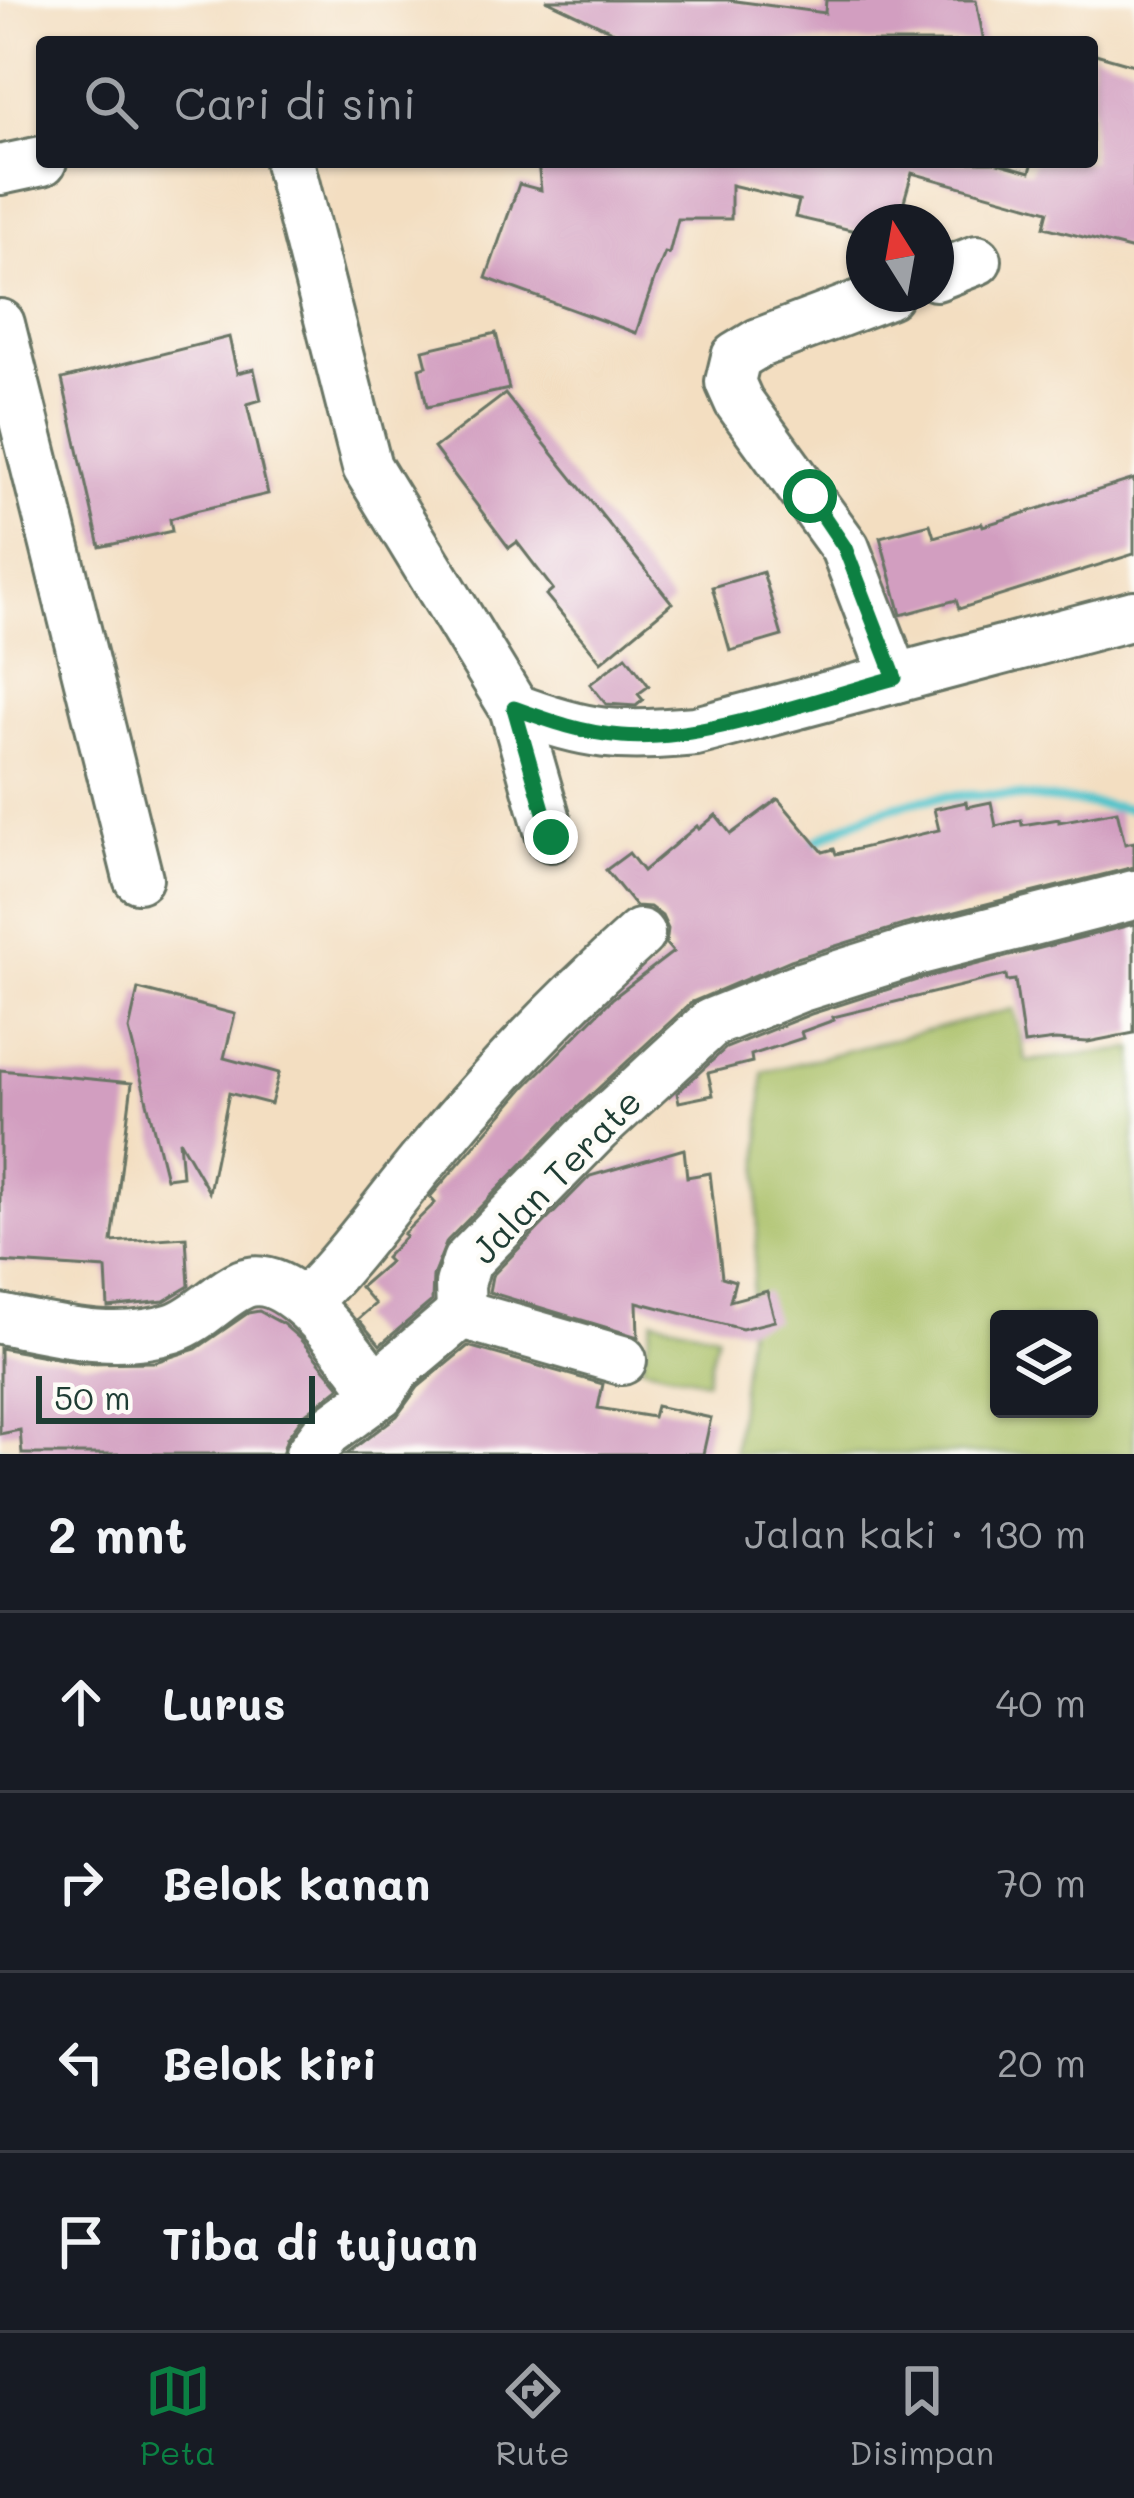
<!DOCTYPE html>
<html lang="id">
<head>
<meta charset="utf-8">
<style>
	:root { --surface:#171b24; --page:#20242c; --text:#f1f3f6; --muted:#9ea1a6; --line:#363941; --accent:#0b8043 }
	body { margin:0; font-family:Mali,sans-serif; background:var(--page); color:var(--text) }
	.controls { position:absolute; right:36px; bottom:36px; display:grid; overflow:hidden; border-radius:12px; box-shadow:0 3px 9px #0004 }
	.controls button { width:108px; height:108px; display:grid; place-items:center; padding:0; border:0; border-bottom:3px solid var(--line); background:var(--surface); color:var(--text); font:60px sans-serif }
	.compass { position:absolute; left:846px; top:204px; width:108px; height:108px; border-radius:50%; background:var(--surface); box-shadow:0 3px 9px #0004; rotate:349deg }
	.scale { position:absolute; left:36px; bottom:30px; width:279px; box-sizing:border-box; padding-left:12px; border:6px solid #1f3d34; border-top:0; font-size:33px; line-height:42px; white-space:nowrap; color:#1f3d34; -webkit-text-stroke:9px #fdfcf7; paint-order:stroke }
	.stop { position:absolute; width:36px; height:36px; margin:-27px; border:9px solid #0b8043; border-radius:50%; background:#fff }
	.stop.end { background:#0b8043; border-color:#fff; box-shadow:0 3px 12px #0008 }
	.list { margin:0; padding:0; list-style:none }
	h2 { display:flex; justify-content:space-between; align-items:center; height:156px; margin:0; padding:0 48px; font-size:51px }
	h2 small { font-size:39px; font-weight:400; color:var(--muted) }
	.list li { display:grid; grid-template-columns:78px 1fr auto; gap:36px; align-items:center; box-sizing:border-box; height:180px; padding:0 48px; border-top:3px solid var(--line) }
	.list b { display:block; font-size:45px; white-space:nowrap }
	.list em { font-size:39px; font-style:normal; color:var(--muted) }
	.icon { flex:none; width:66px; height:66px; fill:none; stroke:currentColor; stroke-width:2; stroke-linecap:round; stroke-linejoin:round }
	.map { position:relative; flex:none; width:1134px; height:1454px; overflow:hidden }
	.search { position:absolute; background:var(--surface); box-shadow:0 3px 9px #0004; left:36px; right:36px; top:36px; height:132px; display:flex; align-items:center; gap:30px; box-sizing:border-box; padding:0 42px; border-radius:12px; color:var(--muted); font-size:45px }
	.sheet { height:876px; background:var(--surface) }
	nav { display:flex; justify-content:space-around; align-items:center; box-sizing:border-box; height:168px; border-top:3px solid var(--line); background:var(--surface); font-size:33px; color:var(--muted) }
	nav a { display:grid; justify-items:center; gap:6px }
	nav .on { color:var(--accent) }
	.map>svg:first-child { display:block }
</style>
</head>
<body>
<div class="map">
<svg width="1134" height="1454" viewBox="0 0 1134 1454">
	<rect width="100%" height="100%" fill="#fdfcf7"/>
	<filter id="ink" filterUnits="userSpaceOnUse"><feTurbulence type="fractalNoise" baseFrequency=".00833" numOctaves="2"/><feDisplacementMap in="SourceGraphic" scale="24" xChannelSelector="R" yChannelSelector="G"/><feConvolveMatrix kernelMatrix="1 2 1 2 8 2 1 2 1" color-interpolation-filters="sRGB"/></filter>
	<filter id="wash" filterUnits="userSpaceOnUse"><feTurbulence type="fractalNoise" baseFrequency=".004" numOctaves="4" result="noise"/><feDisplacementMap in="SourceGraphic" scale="48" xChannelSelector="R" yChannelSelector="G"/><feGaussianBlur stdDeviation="2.7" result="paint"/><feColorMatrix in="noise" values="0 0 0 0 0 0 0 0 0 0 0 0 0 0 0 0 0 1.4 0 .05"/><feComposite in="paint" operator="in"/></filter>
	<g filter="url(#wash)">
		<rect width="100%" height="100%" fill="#f3dec1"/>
		<g fill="#a7be63" stroke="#637e4c" stroke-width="3" fill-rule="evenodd">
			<path d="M1013 1009 1026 1061 1134 1049V1454H734L757 1239 763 1072ZM999 1319H1089V1409H999Z"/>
			<polygon points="653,1319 717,1334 706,1381 642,1366"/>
		</g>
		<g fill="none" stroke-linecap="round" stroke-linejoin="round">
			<g stroke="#56c4cb" stroke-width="10">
				<path d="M805 848C920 774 1008 795 1134 809"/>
				<polyline points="0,1452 18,1454"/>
			</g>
		</g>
		<g id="blocks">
			<g fill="#d29ec0">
				<polygon points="546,0 728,0 825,13 826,0 976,0 984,42 617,42 620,35"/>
				<polygon points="1092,53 1134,65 1134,250 1044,227 1048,211 912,173 898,222 864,222 864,233 795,217 799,201 731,185 731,219 678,219 669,254 665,253 655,277 636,333 486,278 519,184 541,190 538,162 994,162 1030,172 1033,162 1092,162"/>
				<polygon points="496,333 509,389 427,407 419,368 427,366 423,350"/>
				<polygon points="229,337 237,373 254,369 261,400 247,404 268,494 195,511 170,519 172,531 100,547 62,379"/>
				<polygon points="505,394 672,603 601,662 546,595 553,589 517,542 509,548 434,448"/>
				<polygon points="1134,479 1134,554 959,609 956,600 901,615 880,537 930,524 934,537 982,523 983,526"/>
				<polygon points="763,572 782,636 730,651 712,587"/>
				<polygon points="626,656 649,686 638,694 643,700 636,706 606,704 590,684"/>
				<polygon points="778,799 823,852 834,849 836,854 939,830 934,809 966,802 967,807 991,802 996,826 1021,820 1022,825 1059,819 1059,822 1117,811 1125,844 1134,842 1134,867 903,925 791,960 692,1002 577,1108 447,1241 433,1276 432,1301 380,1345 358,1319 375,1304 360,1287 389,1262 385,1258 406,1236 403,1234 435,1203 430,1197 525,1087 613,998 673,952 666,944 668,929 662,916 650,907 635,906 606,870 629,853 643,871 697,826 699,829 716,815 731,834"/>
				<polygon points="1134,924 1134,1033 1088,1042 1055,1040 1024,1044 1015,980 1007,981 1006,975 833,1017 834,1020 801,1032 803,1038 751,1055 752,1062 708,1073 713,1095 679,1102 677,1093 726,1048 811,1014 920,979"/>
				<polygon points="138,989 235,1014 224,1058 279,1073 271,1104 229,1093 209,1192 179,1140 182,1176 166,1178 129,1030"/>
				<polygon points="0,1070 132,1083 112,1242 186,1237 189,1286 164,1301 108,1307 106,1269 0,1262"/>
				<polygon points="684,1149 687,1177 710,1173 722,1277 735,1281 730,1301 767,1291 775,1321 742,1329 637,1302 638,1337 489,1292 492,1276 590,1176"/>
				<polygon points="259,1311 283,1324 300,1339 340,1387 304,1415 287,1438 282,1454 22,1454 20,1430 0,1434 0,1348 84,1363 155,1362 196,1349 248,1313"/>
				<polygon points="468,1346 603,1384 598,1408 653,1417 656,1406 711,1418 703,1454 346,1454 397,1416 418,1387"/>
			</g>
		</g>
	</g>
	<g filter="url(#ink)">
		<use href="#blocks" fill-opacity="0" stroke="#697565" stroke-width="3"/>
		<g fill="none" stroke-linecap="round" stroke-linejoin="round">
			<g stroke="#697565" stroke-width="54">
				<g id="minor">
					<polyline points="289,162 367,467 514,708 551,837"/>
					<polyline points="0,170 42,161"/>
					<polyline points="936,276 977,260"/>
					<polyline points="888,294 759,343 736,357 730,382 739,402 845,548 895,678"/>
					<polyline points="0,324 138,878"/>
					<path d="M514 708C588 736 618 738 696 731L1134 615"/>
					<path d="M304 1303C351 1257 387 1204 429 1154 494 1075 564 1002 640 934"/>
					<polyline points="461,1314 460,1284 467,1261 597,1128 711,1023 801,987 912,952 1134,895"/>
					<polyline points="461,1314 622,1360"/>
					<path d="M0 1319C57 1330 115 1346 173 1328 200 1319 218 1295 243 1284 292 1264 354 1361 380 1393L397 1368 461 1314"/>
					<polyline points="310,1454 327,1432 380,1393"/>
				</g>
			</g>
			<use href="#minor" stroke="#fff" stroke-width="48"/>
		</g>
	</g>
	<g fill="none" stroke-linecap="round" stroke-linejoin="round" filter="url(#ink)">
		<path stroke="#0b8043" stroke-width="15" d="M551 837 514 708C550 721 583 733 622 736 698 743 819 698 895 678L845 548 810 496"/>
	</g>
	<g text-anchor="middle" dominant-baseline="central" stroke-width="9" stroke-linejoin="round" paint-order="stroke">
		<g font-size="36" fill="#1f3d34" stroke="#fdfcf7">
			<text transform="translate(555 1175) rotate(-46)">Jalan Terate</text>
		</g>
	</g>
</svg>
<div class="controls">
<button><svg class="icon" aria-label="layers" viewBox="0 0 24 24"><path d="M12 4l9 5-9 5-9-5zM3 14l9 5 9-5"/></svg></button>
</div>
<svg class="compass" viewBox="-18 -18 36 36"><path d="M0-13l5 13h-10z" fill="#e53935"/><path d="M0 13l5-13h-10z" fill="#9ea1a6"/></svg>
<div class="scale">50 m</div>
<div class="stop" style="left:810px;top:496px"></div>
<div class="stop end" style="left:551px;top:837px"></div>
<div class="search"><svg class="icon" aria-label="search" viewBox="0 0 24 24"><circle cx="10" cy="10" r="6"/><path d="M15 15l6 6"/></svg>Cari di sini</div>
</div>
<section class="sheet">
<h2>2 mnt<small>Jalan kaki · 130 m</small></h2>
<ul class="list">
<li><svg class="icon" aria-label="ahead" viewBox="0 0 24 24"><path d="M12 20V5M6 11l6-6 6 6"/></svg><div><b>Lurus</b></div><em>40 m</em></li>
<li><svg class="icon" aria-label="right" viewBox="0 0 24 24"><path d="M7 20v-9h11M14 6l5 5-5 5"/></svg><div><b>Belok kanan</b></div><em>70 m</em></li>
<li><svg class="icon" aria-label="left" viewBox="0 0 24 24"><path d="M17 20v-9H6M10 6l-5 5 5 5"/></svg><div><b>Belok kiri</b></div><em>20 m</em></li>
<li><svg class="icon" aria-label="arrive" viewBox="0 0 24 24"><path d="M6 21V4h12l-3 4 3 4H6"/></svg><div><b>Tiba di tujuan</b></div></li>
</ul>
</section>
<nav>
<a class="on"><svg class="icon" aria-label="map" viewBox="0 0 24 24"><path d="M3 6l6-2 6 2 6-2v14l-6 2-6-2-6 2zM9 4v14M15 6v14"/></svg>Peta</a>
<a><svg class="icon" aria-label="directions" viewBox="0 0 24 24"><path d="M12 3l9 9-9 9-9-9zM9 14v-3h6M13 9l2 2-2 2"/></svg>Rute</a>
<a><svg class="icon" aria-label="saved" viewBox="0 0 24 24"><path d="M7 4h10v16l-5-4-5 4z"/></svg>Disimpan</a>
</nav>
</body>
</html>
